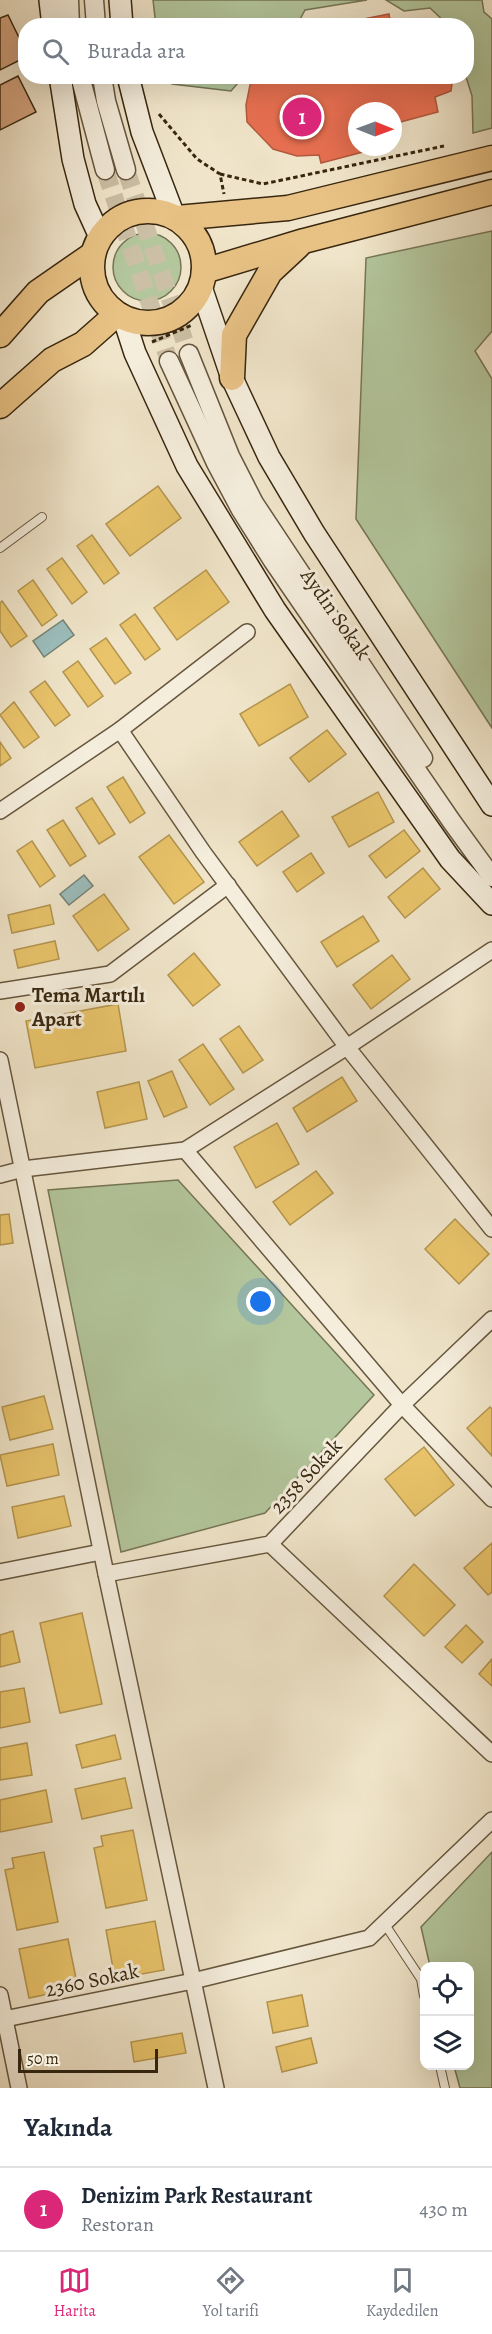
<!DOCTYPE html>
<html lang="tr">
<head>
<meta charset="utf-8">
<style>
	:root { --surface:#fff; --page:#f6f6f7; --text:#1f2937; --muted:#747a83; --line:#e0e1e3; --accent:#db2777 }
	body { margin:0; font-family:Alegreya,serif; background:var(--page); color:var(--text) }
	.controls { position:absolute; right:18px; bottom:18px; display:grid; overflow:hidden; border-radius:12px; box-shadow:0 6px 24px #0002 }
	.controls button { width:54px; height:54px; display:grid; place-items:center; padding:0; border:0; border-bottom:2px solid var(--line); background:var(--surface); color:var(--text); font:30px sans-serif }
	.compass { position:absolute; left:348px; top:102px; width:54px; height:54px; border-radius:50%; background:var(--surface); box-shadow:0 6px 24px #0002; rotate:91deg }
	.scale { position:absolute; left:18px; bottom:15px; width:140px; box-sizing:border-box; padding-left:6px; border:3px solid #38270f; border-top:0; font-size:16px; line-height:21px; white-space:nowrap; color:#38270f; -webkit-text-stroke:4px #f5eedd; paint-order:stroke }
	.you { position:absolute; left:261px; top:1302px; width:21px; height:21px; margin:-15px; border:4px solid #fff; border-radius:50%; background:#1a73e8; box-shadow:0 0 0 9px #1a73e833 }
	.badge { display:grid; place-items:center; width:39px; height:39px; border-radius:50%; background:var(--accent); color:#fff; font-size:20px; font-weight:700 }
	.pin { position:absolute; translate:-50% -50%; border:3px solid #fff; box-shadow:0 2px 6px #0006 }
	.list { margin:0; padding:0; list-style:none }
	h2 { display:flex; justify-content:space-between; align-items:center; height:78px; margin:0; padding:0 24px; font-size:26px }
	h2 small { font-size:20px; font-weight:400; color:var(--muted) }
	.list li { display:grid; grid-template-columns:39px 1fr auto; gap:18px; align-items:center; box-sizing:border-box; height:84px; padding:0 24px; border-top:2px solid var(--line) }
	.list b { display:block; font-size:22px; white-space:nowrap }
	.list p { margin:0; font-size:20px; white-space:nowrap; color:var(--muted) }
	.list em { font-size:20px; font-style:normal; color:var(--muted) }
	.icon { flex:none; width:33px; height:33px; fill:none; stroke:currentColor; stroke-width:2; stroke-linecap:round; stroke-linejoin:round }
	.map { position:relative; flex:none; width:492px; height:2088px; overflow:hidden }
	.search { position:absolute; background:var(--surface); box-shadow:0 6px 24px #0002; left:18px; right:18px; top:18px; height:66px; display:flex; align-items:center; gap:15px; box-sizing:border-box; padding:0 21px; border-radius:24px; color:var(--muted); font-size:22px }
	.sheet { height:162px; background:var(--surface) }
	nav { display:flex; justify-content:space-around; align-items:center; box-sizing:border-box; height:84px; border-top:2px solid var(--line); background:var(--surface); font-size:16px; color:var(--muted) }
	nav a { display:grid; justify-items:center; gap:3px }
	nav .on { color:var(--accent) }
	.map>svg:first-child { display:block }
</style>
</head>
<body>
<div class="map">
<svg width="492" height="2088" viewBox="0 0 492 2088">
	<rect width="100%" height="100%" fill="#f0e5ca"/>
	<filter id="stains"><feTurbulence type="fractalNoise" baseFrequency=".00333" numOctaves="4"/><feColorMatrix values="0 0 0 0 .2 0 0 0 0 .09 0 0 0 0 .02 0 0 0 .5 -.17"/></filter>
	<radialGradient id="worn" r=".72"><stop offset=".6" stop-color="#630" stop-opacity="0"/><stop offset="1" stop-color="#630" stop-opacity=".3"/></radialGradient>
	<g fill="#b3c69c" stroke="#767656" stroke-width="1.5">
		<polygon points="153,0 367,0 305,10 297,25 156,26"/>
		<polygon points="386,0 482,0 484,12 492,19 492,128 473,133 472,96 466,77 466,26 448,25 430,8 404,11"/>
		<polygon points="168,77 243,77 231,91 172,84"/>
		<polygon points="492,231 492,331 475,351 492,379 492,728 356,519 366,258"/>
		<circle cx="147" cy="267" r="34"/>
		<polygon points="178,1180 374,1395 265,1513 121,1552 48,1190"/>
		<polygon points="492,1852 492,2088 460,2088 454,2066 470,2066 470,1966 430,1966 421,1927"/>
	</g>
	<g fill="#9bbebd" stroke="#738277" stroke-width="1.5">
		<polygon points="63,620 74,635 44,657 33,641"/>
		<polygon points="84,875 93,886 69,905 60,894"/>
	</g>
	<g fill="#e9c46a" stroke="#b4954f" stroke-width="1.5">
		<polygon points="158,486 181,518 130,556 106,524"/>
		<polygon points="92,535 119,573 104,584 77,546"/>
		<polygon points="62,558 87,592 72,604 47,569"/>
		<polygon points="206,570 229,602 177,640 154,608"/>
		<polygon points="33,580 57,615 42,626 18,591"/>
		<polygon points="2,601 27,636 11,647 0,631 0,603"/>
		<polygon points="135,614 160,649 145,660 120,625"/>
		<polygon points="106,638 131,673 115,684 90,649"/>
		<polygon points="78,661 103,696 88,707 63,672"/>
		<polygon points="45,681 70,715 55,726 30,692"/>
		<polygon points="290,684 308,717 259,746 240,714"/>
		<polygon points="14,702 39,737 24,748 0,715"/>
		<polygon points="327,730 346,754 309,782 290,758"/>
		<polygon points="0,742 11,758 0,766"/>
		<polygon points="123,777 145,813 130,823 107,787"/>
		<polygon points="378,792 394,822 349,847 332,817"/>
		<polygon points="92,798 115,834 99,844 76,808"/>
		<polygon points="282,811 299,836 257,866 239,842"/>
		<polygon points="63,820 86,856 70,866 47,830"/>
		<polygon points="404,830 420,851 386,878 369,856"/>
		<polygon points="169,835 204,882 174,904 139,857"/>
		<polygon points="32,841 55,876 40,887 17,851"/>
		<polygon points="311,853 324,873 297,892 283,872"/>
		<polygon points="423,868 440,889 405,918 388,897"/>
		<polygon points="104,894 129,929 98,951 73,916"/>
		<polygon points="50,905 54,924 12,933 8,915"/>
		<polygon points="363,916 379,941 337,967 321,942"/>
		<polygon points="55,941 59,959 18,968 14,950"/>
		<polygon points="194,953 220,985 193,1006 168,975"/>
		<polygon points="392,955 410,979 371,1009 353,985"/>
		<polygon points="118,1004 126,1051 35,1068 26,1021"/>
		<polygon points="239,1026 263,1060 243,1073 220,1039"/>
		<polygon points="203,1044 234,1089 210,1105 179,1060"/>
		<polygon points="172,1071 187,1107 164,1117 148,1081"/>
		<polygon points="342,1077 357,1101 307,1132 293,1108"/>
		<polygon points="139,1082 147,1119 105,1128 97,1092"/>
		<polygon points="277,1123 299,1164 256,1188 234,1147"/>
		<polygon points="316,1171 333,1193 290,1225 273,1202"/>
		<polygon points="9,1214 13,1243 0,1245 0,1215"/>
		<polygon points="455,1219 489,1254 459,1284 425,1249"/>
		<polygon points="44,1396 53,1429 10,1440 2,1407"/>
		<polygon points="490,1407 492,1409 492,1456 467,1428"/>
		<polygon points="53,1444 59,1475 7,1486 0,1455"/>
		<polygon points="424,1447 454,1485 415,1516 385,1479"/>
		<polygon points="64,1496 71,1526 18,1538 12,1507"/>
		<polygon points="492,1543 492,1592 488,1595 464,1568"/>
		<polygon points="414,1564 455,1605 424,1636 384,1596"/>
		<polygon points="82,1613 102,1704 60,1713 40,1623"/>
		<polygon points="466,1625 483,1642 462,1663 445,1647"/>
		<polygon points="13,1631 20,1662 0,1667 0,1635"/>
		<polygon points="492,1659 492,1686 479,1674"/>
		<polygon points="24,1688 30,1722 0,1728 0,1692"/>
		<polygon points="115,1735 121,1759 82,1768 76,1745"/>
		<polygon points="27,1743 32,1775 0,1780 0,1748"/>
		<polygon points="125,1778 132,1808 82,1819 75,1789"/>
		<polygon points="46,1790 52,1822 0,1832 0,1800"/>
		<polygon points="133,1830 147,1900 106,1908 94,1848 103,1846 101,1836"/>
		<polygon points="44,1852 58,1922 17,1930 5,1870 14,1868 12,1858"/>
		<polygon points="155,1921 164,1970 115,1979 106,1930"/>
		<polygon points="68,1939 78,1988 29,1998 19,1949"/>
		<polygon points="302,1995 308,2026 273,2033 267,2002"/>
		<polygon points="182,2033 186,2053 134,2062 131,2042"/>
		<polygon points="311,2038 317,2063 282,2072 276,2047"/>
	</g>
	<g fill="#e76f51" stroke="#b2593d" stroke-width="1.5">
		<polygon points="389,14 391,26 329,26"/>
		<polygon points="257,76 453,76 451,91 435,97 438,112 393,124 393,111 357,111 357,147 382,147 321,163 319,155 297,156 273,149 247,122 246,105 250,85"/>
	</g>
	<g fill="#d4a480" stroke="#38270f" stroke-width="1.5">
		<polygon points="8,15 26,52 26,57 0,70 0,18"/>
		<polygon points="18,76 36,112 0,130 0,85"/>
	</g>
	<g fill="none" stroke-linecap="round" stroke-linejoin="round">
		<g stroke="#cbbfa5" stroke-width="18" stroke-dasharray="18 9" stroke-linecap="butt">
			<polyline points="105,170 169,361"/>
			<polyline points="126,170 189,354"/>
		</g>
		<g stroke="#66563e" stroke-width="10">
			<g id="service">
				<polyline points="0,548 42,517"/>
				<polyline points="384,1923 421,1979 424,1996"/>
				<polyline points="440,2066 445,2088"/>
			</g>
		</g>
		<g stroke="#66563e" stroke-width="18">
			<g id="minor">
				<polyline points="120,730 203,852 347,1047 492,1229"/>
				<polyline points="0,811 120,730 247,632"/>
				<polyline points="0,991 110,974 228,885"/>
				<polyline points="0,1060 106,1574 216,2088"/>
				<polyline points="185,1150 402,1405 492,1499"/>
				<polyline points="0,1175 23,1169 185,1150 347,1047 492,950"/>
				<polyline points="270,1544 492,1754"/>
				<polyline points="0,1572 101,1552"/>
				<polyline points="106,1574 270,1544 402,1405 492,1319"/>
				<polyline points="0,1995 19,2088"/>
				<polyline points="0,2020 193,1981 369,1938 492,1820"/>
			</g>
		</g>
		<g stroke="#66563e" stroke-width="21">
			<g id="tertiary">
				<polyline points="69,0 70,26"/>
				<polyline points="94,0 96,26"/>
				<polyline points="80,76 105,170"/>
				<polyline points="102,76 106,101 126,170"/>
				<polyline points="189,354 230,456 254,503 423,758"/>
				<polyline points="169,361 216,463 241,510 273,561 452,822 492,877"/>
			</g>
		</g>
		<g stroke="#38270f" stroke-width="24">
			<g id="secondary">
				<polyline points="50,0 53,26"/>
				<polyline points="120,0 122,26"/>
				<polyline points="60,76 73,159 85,204 100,237"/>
				<polyline points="128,76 142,132 174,216"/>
				<polyline points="201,287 232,378 269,457 314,533 492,805"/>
				<polyline points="124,319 135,353 187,466 275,610 450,859 492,904"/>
			</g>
		</g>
		<g stroke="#38270f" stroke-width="27">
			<g id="primary">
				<circle cx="148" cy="267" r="56"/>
				<polyline points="177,218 288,208 492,158"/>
				<polyline points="204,271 304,241 492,192"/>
				<polyline points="0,335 38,292 93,254"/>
				<polyline points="232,378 234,335 270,272 298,246"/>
				<polyline points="0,406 52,360 83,344 117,314"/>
			</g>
		</g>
		<g stroke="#38270f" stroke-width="3" stroke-dasharray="4.5 3" stroke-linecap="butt">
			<polyline points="159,114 197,159 220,174 224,194"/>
			<polyline points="220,174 263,184 444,146"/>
			<polyline points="152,342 192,325"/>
		</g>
		<use href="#service" stroke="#f5eedd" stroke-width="8"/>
		<use href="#minor" stroke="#f5eedd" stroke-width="15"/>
		<use href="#tertiary" stroke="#f5eedd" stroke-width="18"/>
		<use href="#secondary" stroke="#f5eedd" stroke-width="21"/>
		<use href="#primary" stroke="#e8c285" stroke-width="24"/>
	</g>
	<circle fill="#8f2418" stroke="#f5eedd" stroke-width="2" cx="20" cy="1007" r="6"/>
	<g text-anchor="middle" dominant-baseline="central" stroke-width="6" stroke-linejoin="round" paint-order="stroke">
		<g font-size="21" fill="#38270f" stroke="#f5eedd">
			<text transform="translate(336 614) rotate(55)">Aydin Sokak</text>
			<text transform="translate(306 1476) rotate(-47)">2358 Sokak</text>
			<text transform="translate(92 1980) rotate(-12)">2360 Sokak</text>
		</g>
		<g font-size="21" font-weight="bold" fill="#38270f" stroke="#f5eedd" text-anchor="start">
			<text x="32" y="995">Tema Martılı<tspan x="32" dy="24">Apart</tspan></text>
		</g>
	</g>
	<rect width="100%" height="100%" filter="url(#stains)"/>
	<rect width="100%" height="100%" fill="url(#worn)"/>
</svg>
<div class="controls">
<button><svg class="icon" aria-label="locate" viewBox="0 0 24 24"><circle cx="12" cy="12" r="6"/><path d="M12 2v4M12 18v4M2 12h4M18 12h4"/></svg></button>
<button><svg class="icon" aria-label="layers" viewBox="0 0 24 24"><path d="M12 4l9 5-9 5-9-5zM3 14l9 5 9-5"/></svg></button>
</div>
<svg class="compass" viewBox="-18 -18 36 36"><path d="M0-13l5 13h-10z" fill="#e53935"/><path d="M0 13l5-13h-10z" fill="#747a83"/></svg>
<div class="scale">50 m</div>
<div class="you"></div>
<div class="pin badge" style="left:302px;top:117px">1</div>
<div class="search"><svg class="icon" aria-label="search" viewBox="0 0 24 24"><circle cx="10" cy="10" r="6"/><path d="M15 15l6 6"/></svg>Burada ara</div>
</div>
<section class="sheet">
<h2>Yakında<small></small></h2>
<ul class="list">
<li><span class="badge">1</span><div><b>Denizim Park Restaurant</b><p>Restoran</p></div><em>430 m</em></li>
</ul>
</section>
<nav>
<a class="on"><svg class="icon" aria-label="map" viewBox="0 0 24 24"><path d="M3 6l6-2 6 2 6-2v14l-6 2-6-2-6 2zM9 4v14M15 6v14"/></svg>Harita</a>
<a><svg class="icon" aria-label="directions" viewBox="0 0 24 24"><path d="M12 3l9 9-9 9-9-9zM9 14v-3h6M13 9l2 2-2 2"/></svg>Yol tarifi</a>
<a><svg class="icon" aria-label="saved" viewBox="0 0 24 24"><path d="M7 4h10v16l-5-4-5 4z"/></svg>Kaydedilen</a>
</nav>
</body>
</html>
